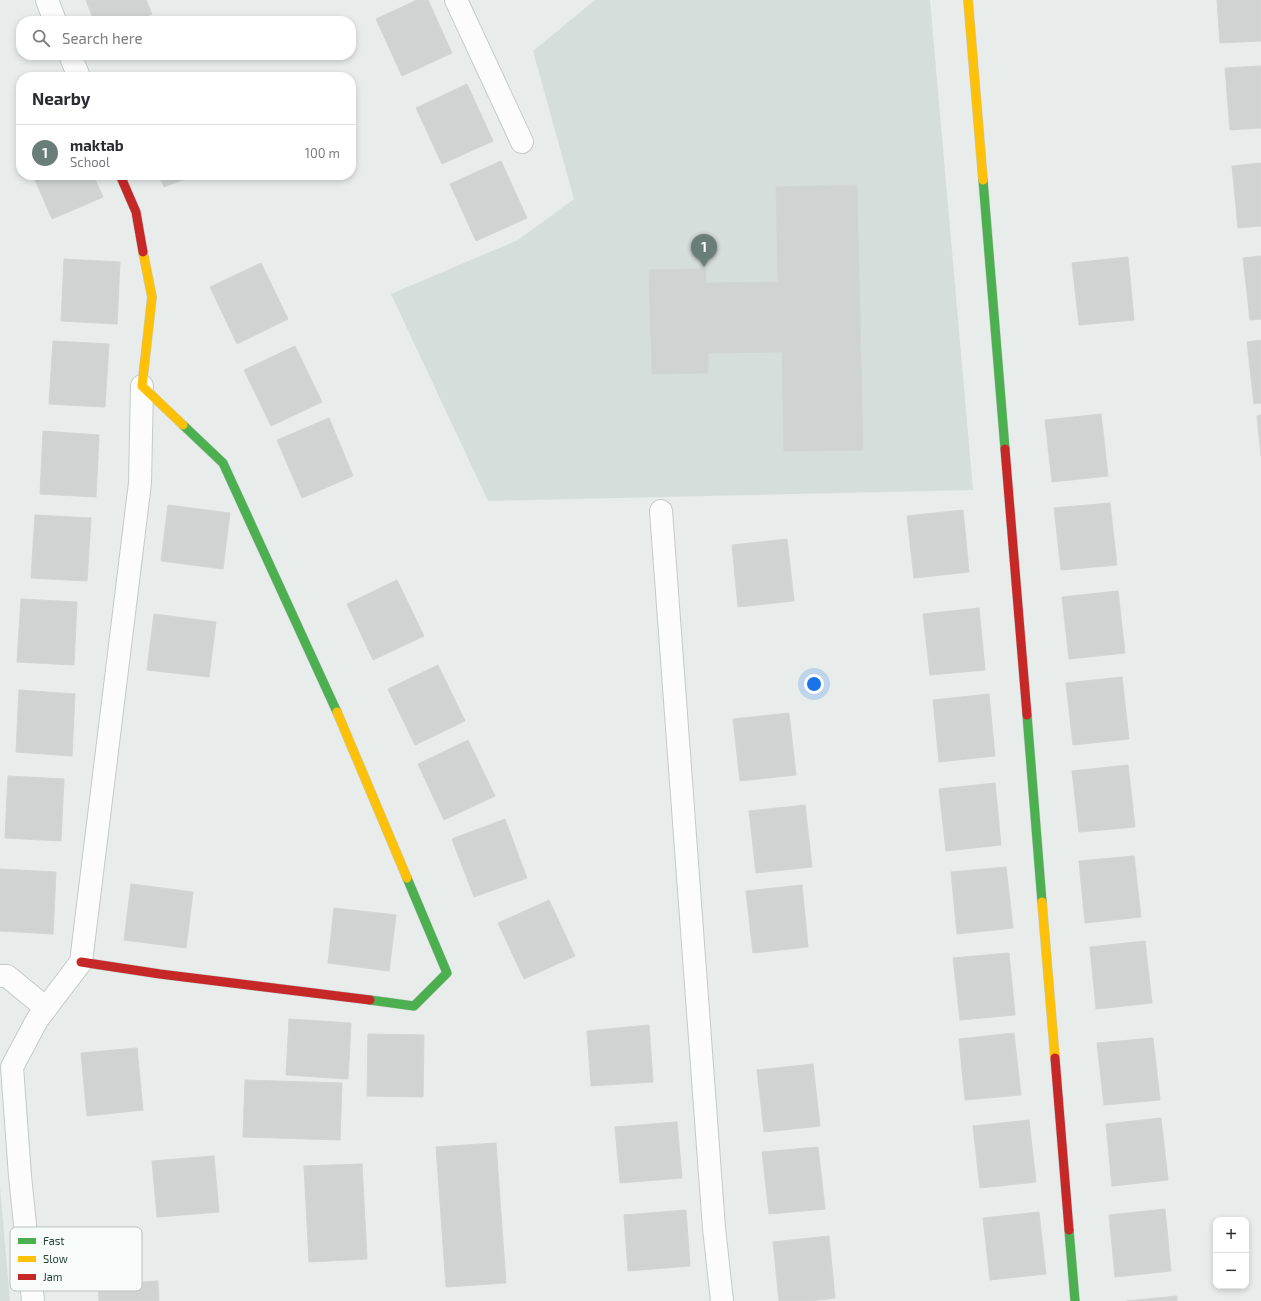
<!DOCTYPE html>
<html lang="en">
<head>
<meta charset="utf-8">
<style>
	:root { --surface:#fff; --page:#f7f7f7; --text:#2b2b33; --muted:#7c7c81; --line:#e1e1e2; --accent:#697e78 }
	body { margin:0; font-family:"Exo 2",sans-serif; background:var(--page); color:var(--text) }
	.controls { position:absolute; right:12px; bottom:12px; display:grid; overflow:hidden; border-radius:8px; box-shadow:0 2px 6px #0003 }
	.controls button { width:36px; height:36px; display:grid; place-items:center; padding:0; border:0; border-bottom:1px solid var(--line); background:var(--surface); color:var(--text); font:20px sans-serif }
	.you { position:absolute; left:814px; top:684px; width:14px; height:14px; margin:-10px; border:3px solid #fff; border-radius:50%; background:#1a73e8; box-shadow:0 0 0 6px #1a73e833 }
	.badge { display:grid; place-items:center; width:26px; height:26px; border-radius:50%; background:var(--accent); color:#fff; font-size:13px; font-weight:700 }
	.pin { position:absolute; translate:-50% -33px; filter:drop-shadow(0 1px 2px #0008) }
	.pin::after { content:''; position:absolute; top:21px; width:14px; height:12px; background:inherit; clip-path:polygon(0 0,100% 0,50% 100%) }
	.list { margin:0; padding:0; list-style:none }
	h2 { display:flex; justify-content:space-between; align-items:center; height:52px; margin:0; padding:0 16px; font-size:17px }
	h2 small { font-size:13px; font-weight:400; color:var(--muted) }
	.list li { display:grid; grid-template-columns:26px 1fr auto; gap:12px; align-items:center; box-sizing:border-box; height:56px; padding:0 16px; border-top:1px solid var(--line) }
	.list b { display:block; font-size:15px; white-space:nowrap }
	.list p { margin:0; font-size:13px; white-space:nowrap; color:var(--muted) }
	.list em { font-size:13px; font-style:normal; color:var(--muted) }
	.icon { flex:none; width:22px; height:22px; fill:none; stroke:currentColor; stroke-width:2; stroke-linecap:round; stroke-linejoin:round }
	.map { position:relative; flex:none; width:1261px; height:1301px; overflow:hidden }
	.search { position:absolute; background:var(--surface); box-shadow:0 2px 6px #0003; left:16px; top:16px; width:340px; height:44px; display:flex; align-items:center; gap:10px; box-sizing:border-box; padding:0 14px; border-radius:16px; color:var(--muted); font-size:15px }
	.panel { position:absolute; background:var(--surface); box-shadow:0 2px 6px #0003; left:16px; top:72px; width:340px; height:108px; border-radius:16px }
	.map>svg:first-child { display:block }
</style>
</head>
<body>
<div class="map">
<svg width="1261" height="1301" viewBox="0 0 1261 1301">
	<rect width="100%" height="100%" fill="#e8edeb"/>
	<g fill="#d6dedb">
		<polygon points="595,0 930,0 973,490 488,501 391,294 518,240 574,199 533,51"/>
		<polygon points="0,1187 10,1301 0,1301"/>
	</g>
	<g fill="#cfd4d2" stroke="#d1d6d4">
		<polygon points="86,0 146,0 152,14 135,21 94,21"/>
		<polygon points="417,0 428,0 452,53 402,76 376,19"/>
		<polygon points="1217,0 1261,0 1261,41 1220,43"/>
		<polygon points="1261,66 1261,128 1230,130 1225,68"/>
		<polygon points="467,84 493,141 442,164 416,108"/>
		<polygon points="501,161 527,218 476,241 450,184"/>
		<polygon points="1261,163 1261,226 1238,228 1232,166"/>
		<polygon points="33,175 93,175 103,197 52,219"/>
		<polygon points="159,175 195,175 164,187"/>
		<polygon points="857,185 863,450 784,451 782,352 708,353 708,373 652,374 649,270 706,269 706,283 778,282 776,187"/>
		<polygon points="1261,256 1261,319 1250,320 1243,258"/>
		<polygon points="1128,257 1134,320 1079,325 1072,263"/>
		<polygon points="64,259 120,262 117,324 61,321"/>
		<polygon points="261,263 288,319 237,344 210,287"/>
		<polygon points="1261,340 1261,403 1254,404 1247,342"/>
		<polygon points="53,341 109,344 105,407 49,404"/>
		<polygon points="295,346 322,402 271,426 244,370"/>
		<polygon points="1101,414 1108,476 1052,482 1045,420"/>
		<polygon points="1261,415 1261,456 1257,416"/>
		<polygon points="329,418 353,476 302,498 277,440"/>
		<polygon points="43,431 99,435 96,497 40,494"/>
		<polygon points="1110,503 1117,565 1061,570 1054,508"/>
		<polygon points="168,505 230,513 223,569 161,561"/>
		<polygon points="963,510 969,572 914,578 907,516"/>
		<polygon points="35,515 91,518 87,581 31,578"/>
		<polygon points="787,539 794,601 738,607 732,545"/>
		<polygon points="397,580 424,636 373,660 347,604"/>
		<polygon points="1118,591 1125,653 1069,659 1062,597"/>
		<polygon points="21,599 77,602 74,665 17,662"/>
		<polygon points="979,608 985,670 930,675 923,614"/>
		<polygon points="154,614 216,622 209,677 147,670"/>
		<polygon points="438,665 465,721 415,745 388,689"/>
		<polygon points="1122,677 1129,739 1073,745 1066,683"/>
		<polygon points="19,690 75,694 72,756 16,752"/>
		<polygon points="989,694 995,756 939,762 933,700"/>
		<polygon points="789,713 796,775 740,781 733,719"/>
		<polygon points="468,740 495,796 444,820 418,764"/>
		<polygon points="1128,765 1135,827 1079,832 1072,771"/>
		<polygon points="8,776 64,779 61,841 5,838"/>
		<polygon points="995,783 1001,845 946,851 939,789"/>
		<polygon points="805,805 812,867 756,873 749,811"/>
		<polygon points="505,819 527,878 474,897 452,839"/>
		<polygon points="1134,856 1141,917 1085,923 1079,861"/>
		<polygon points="1006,867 1013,928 957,934 951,872"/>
		<polygon points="0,869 56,872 53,934 0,931"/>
		<polygon points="131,884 193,892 186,948 124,940"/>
		<polygon points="802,885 808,947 753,953 746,891"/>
		<polygon points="549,900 575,956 524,979 498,923"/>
		<polygon points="334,908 396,915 389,971 328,963"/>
		<polygon points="1145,941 1152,1003 1096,1009 1090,947"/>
		<polygon points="1009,953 1015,1015 960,1020 953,958"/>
		<polygon points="289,1019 351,1023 348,1079 286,1075"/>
		<polygon points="649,1025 653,1082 591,1086 587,1031"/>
		<polygon points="1014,1033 1021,1095 965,1100 959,1039"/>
		<polygon points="368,1034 424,1035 423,1097 367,1096"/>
		<polygon points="1153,1038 1160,1100 1104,1105 1097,1043"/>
		<polygon points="137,1048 143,1110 87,1116 81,1053"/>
		<polygon points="813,1064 820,1126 764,1132 757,1070"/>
		<polygon points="245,1080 342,1083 340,1140 243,1137"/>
		<polygon points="1161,1118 1168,1180 1112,1186 1106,1124"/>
		<polygon points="1029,1120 1036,1182 980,1188 973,1126"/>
		<polygon points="677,1122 682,1178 620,1183 615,1127"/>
		<polygon points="496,1143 506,1283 446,1287 436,1147"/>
		<polygon points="818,1147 825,1209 769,1214 762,1152"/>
		<polygon points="214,1156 219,1212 157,1217 152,1161"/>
		<polygon points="362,1164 367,1259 309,1262 304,1166"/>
		<polygon points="1165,1209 1171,1271 1115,1277 1109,1215"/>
		<polygon points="686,1210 690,1266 628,1271 624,1215"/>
		<polygon points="1039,1212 1046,1274 990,1280 983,1218"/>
		<polygon points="829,1236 835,1298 811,1301 779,1301 773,1242"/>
		<polygon points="158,1281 159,1301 99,1301 98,1285"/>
		<polygon points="1177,1296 1177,1301 1126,1301"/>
	</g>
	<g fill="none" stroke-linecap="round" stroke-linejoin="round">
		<g stroke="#c5cac8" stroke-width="24">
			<g id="street">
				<polyline points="47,0 55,21"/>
				<polyline points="456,0 522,142"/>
				<polyline points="70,55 79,77"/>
				<polyline points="661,511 714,1228 722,1301"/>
				<polyline points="0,976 7,976 46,1008"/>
				<polyline points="33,1301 20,1176 12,1067 37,1020 81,962 140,483 142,386"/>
			</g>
		</g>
		<g stroke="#c3cbc8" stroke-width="10">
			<g id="fast">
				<polyline points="983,180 1005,449"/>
				<polyline points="183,425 223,463 337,712"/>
				<polyline points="1027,715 1042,902"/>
				<polyline points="370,1000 414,1006 447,973 407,878"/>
				<polyline points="1069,1230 1075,1301"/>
			</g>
		</g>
		<g stroke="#c3cbc8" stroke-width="10">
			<g id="slow">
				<polyline points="968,0 983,180"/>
				<polyline points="143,252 152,297 142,386 183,425"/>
				<polyline points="337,712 407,878"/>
				<polyline points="1042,902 1055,1058"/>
			</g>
		</g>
		<g stroke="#c3cbc8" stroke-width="10">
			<g id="jam">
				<polyline points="120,175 136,212 143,252"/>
				<polyline points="1005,449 1027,715"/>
				<polyline points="81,962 160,974 370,1000"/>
				<polyline points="1055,1058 1069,1230"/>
			</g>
		</g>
		<use href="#street" stroke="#fcfcfc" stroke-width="22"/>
		<use href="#fast" stroke="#4caf50" stroke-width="9"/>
		<use href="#slow" stroke="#ffc107" stroke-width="9"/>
		<use href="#jam" stroke="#c62828" stroke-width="9"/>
	</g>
	<rect x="10" y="1227" width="132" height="64" rx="6" fill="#f7fbf9" stroke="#b8c4c0" stroke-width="1"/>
	<rect x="18" y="1238" width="18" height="6" fill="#4caf50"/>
	<rect x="18" y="1256" width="18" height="6" fill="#ffc107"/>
	<rect x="18" y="1274" width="18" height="6" fill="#c62828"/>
	<g font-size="11" fill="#24423a">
		<text x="43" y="1245">Fast</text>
		<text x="43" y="1263">Slow</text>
		<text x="43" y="1281">Jam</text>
	</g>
</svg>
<div class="controls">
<button>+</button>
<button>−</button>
</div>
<div class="you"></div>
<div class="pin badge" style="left:704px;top:267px">1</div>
<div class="search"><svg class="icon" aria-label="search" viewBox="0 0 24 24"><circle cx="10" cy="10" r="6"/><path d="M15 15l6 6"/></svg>Search here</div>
<section class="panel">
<h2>Nearby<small></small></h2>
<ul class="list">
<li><span class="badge">1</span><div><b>maktab</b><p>School</p></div><em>100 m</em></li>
</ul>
</section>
</div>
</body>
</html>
